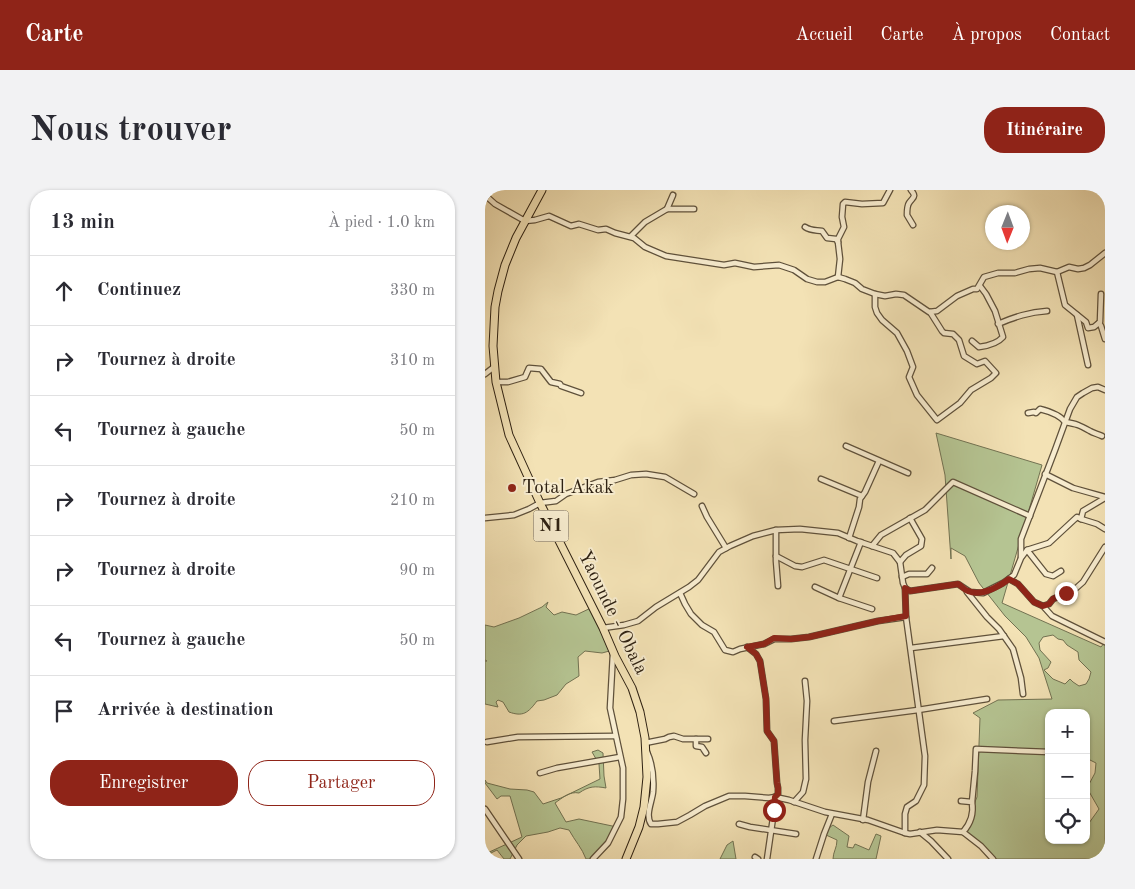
<!DOCTYPE html>
<html lang="fr">
<head>
<meta charset="utf-8">
<style>
	:root { --surface:#fff; --page:#f2f2f3; --text:#2b2b33; --muted:#7c7c81; --line:#e1e1e2; --accent:#8f2418 }
	body { margin:0; font-family:"Old Standard TT",serif; background:var(--page); color:var(--text) }
	.controls { position:absolute; right:15px; bottom:15px; display:grid; overflow:hidden; border-radius:10px; box-shadow:0 1px 4px #0004 }
	.controls button { width:45px; height:45px; display:grid; place-items:center; padding:0; border:0; border-bottom:1px solid var(--line); background:var(--surface); color:var(--text); font:25px sans-serif }
	.compass { position:absolute; left:500px; top:15px; width:45px; height:45px; border-radius:50%; background:var(--surface); box-shadow:0 1px 4px #0004; rotate:181deg }
	.stop { position:absolute; width:15px; height:15px; margin:-11px; border:4px solid #8f2418; border-radius:50%; background:#fff }
	.stop.end { background:#8f2418; border-color:#fff; box-shadow:0 1px 5px #0008 }
	.list { margin:0; padding:0; list-style:none }
	h2 { display:flex; justify-content:space-between; align-items:center; height:65px; margin:0; padding:0 20px; font-size:21px }
	h2 small { font-size:16px; font-weight:400; color:var(--muted) }
	.list li { display:grid; grid-template-columns:32px 1fr auto; gap:15px; align-items:center; box-sizing:border-box; height:70px; padding:0 20px; border-top:1px solid var(--line) }
	.list b { display:block; font-size:19px; white-space:nowrap }
	.list em { font-size:16px; font-style:normal; color:var(--muted) }
	.actions { display:flex; gap:10px; padding:15px 20px }
	.actions a { flex:1; padding:11px 0; border:1px solid var(--accent); border-radius:20px; text-align:center; font-size:18px; color:var(--accent) }
	.actions .main { background:var(--accent); color:#fff }
	.icon { flex:none; width:28px; height:28px; fill:none; stroke:currentColor; stroke-width:2; stroke-linecap:round; stroke-linejoin:round }
	.map { position:relative; flex:none; width:620px; height:669px; overflow:hidden; border-radius:20px }
	header { display:flex; align-items:center; gap:30px; box-sizing:border-box; height:70px; padding:0 25px; background:var(--accent); color:#fff }
	header strong { font-size:24px }
	nav { display:flex; gap:28px; margin-inline-start:auto; font-size:18px }
	.intro { display:flex; align-items:center; justify-content:space-between; box-sizing:border-box; height:120px; padding:0 30px }
	h1 { margin:0; font-size:35px }
	.button { padding:12px 22px; border-radius:20px; background:var(--accent); color:#fff; font-size:18px; font-weight:700 }
	main { display:flex; gap:30px; padding:0 30px }
	aside { flex:1; background:var(--surface); border-radius:20px; box-shadow:0 1px 4px #0004 }
	.map>svg:first-child { display:block }
</style>
</head>
<body>
<header>
<strong>Carte</strong>
<nav><a>Accueil</a><a>Carte</a><a>À propos</a><a>Contact</a></nav>
</header>
<div class="intro"><h1>Nous trouver</h1><a class="button">Itinéraire</a></div>
<main>
<aside>
<h2>13 min<small>À pied · 1.0 km</small></h2>
<ul class="list">
<li><svg class="icon" aria-label="ahead" viewBox="0 0 24 24"><path d="M12 20V5M6 11l6-6 6 6"/></svg><div><b>Continuez</b></div><em>330 m</em></li>
<li><svg class="icon" aria-label="right" viewBox="0 0 24 24"><path d="M7 20v-9h11M14 6l5 5-5 5"/></svg><div><b>Tournez à droite</b></div><em>310 m</em></li>
<li><svg class="icon" aria-label="left" viewBox="0 0 24 24"><path d="M17 20v-9H6M10 6l-5 5 5 5"/></svg><div><b>Tournez à gauche</b></div><em>50 m</em></li>
<li><svg class="icon" aria-label="right" viewBox="0 0 24 24"><path d="M7 20v-9h11M14 6l5 5-5 5"/></svg><div><b>Tournez à droite</b></div><em>210 m</em></li>
<li><svg class="icon" aria-label="right" viewBox="0 0 24 24"><path d="M7 20v-9h11M14 6l5 5-5 5"/></svg><div><b>Tournez à droite</b></div><em>90 m</em></li>
<li><svg class="icon" aria-label="left" viewBox="0 0 24 24"><path d="M17 20v-9H6M10 6l-5 5 5 5"/></svg><div><b>Tournez à gauche</b></div><em>50 m</em></li>
<li><svg class="icon" aria-label="arrive" viewBox="0 0 24 24"><path d="M6 21V4h12l-3 4 3 4H6"/></svg><div><b>Arrivée à destination</b></div></li>
</ul>
<div class="actions"><a class="main">Enregistrer</a><a>Partager</a></div>
</aside>
<div class="map">
<svg width="620" height="669" viewBox="0 0 620 669">
	<rect width="100%" height="100%" fill="#f3e2b5"/>
	<filter id="stains"><feTurbulence type="fractalNoise" baseFrequency=".004" numOctaves="4"/><feColorMatrix values="0 0 0 0 .2 0 0 0 0 .09 0 0 0 0 .02 0 0 0 .5 -.17"/></filter>
	<radialGradient id="worn" r=".72"><stop offset=".6" stop-color="#630" stop-opacity="0"/><stop offset="1" stop-color="#630" stop-opacity=".3"/></radialGradient>
	<g fill="#b5c492" stroke="#727252" fill-rule="evenodd">
		<path d="M451 243 557 275 517 413 616 457 620 452V669H507L497 655 477 643 492 607 495 528 488 523 513 510 567 509 554 468 541 447 520 426 494 393 480 366 466 358V369L460 285ZM568 445 573 449 578 450 582 455 593 462 594 470 606 482 604 489 601 494 594 496 588 492 585 489 580 494 568 489 559 480 563 478 566 472 555 460 554 453 558 447ZM564 523H601V568L611 573 610 583 602 598 614 619 604 633H601V650H564Z"/>
		<path d="M63 412 61 417 69 425 77 422 91 425 108 417 128 460 117 463 100 461 93 467 94 486 81 494 72 505 59 510 52 511C43 523 38 527 24 522L18 512 13 510 11 512 13 517 0 514V471H2L0 470V435L9 437 34 428 57 417Z"/>
		<path d="M113 560 118 563 119 586 121 598C110 596 104 596 94 603 85 601 77 608 70 613L81 632 94 629 132 637 122 650 112 665 107 669H101C97 658 90 651 84 640L75 638 63 642 41 646 32 655 25 669H19L12 660 0 666V664L37 647 25 606H16L12 609 0 593V590L2 593 25 599 42 600 49 602 58 614 76 608 115 589 114 574 107 562Z"/>
		<path d="M348 635 364 646 362 657 368 658 370 654 384 660 391 644 396 646 391 669H348C348 662 352 658 352 650L341 645V640Z"/>
		<polygon points="248,651 251,669 235,669 242,655"/>
	</g>
	<g fill="none" stroke-linecap="round" stroke-linejoin="round">
		<g stroke="#5f513b" stroke-width="7">
			<g id="minor">
				<path d="M426 0C432 7 428 7 424 13 422 16 422 21 422 25L428 35"/>
				<polyline points="0,5 10,14 40,31 50,30 64,26 86,36 94,34 113,40 121,39 130,43 149,48 160,57 181,66 239,75 250,73 269,77 294,75 309,80 322,89 332,92 340,92 353,87 360,89 370,93 377,99 390,104 400,106 411,104 419,105 444,122 452,121 472,106 488,99 492,99 499,87 513,83 530,83 544,79 555,78 572,82 584,77 593,79 599,78 605,75 620,63"/>
				<polyline points="182,19 209,19"/>
				<path d="M320 37C326 41 331 40 337 41L342 48 351 49 353 52"/>
				<polyline points="146,46 160,32 182,19 188,5"/>
				<polyline points="572,82 580,115 601,132 603,138 609,137 615,132 616,104"/>
				<polyline points="353,87 355,69 353,52 353,49 359,37 357,27 358,14 360,12 377,14 398,13 405,0"/>
				<polyline points="390,104 390,117 392,123 397,130 412,143 422,161 428,177 424,187 432,205 452,230 475,213 486,200 506,188 511,183 500,171 492,174 479,166 474,150 468,144 459,143 457,141 445,122"/>
				<polyline points="592,125 603,175"/>
				<polyline points="614,133 616,136 620,149"/>
				<path d="M513 134C530 127 544 122 562 121"/>
				<path d="M487 151 494 157C502 156 512 154 518 147L510 121 501 104 495 96"/>
				<polyline points="0,184 9,177"/>
				<polyline points="11,192 23,192 40,187 44,178 56,179 66,192 75,194 76,196 96,203"/>
				<path d="M543 223 549 222 551 223 555 219C563 221 575 225 580 232 592 234 594 235 605 241 608 243 613 244 617 246"/>
				<polyline points="361,256 423,283"/>
				<polyline points="560,284 588,298 620,307"/>
				<polyline points="336,289 377,306"/>
				<polyline points="217,316 222,327 241,358"/>
				<polyline points="0,328 29,325 44,319 55,313 71,311 81,304 113,292 130,290 146,285 161,284 180,287 209,304"/>
				<polyline points="596,329 612,334 620,339"/>
				<polyline points="291,340 291,371 293,396"/>
				<polyline points="364,348 374,317 375,309 380,302 394,271"/>
				<polyline points="387,356 396,345 440,320 468,292 545,326"/>
				<polyline points="542,360 561,384 568,386 576,381"/>
				<polyline points="291,366 310,376 317,377 339,370 392,388"/>
				<polyline points="536,367 536,349 570,260 585,219 592,207 598,203 607,198 613,197 620,200"/>
				<polyline points="415,372 421,365 436,356 437,349 425,328"/>
				<polyline points="417,387 424,384 442,384 447,378"/>
				<polyline points="524,389 533,394 549,412 558,416 567,426 620,452"/>
				<polyline points="330,397 354,408 387,419"/>
				<polyline points="420,398 421,427 440,566 439,595 431,611 422,617 420,624 420,643"/>
				<polyline points="482,402 502,427 514,439 528,459 536,488 538,504"/>
				<polyline points="195,403 200,414 206,424 217,435 229,442 240,460 248,462 255,459 279,454 289,449 306,449 324,447 393,431 421,427"/>
				<polyline points="354,408 376,352"/>
				<polyline points="558,416 564,414 568,409 589,400 598,392 620,357"/>
				<polyline points="118,438 139,435 153,431 171,417 204,397 213,390 234,362 245,356 268,346 291,340 315,339 353,343 372,351 408,363 415,372 418,393 420,398 425,401 473,394 485,402 498,403 518,393 529,385 536,368 542,360 564,353 592,327 596,329 598,321 620,308"/>
				<polyline points="262,457 271,464 275,471 281,509 282,541 289,551 292,593 293,598 293,604 290,607 289,621 282,669"/>
				<polyline points="426,458 519,446"/>
				<polyline points="349,531 433,520 502,509"/>
				<polyline points="211,549 223,549"/>
				<polyline points="2,552 33,547 130,546"/>
				<polyline points="160,553 180,549 184,547 189,546 198,549 211,549 211,556 217,557 221,563"/>
				<path d="M162 562C167 573 169 589 168 602 167 612 160 625 166 634H173L192 632 205 625 220 616 244 606H260L284 608 290 607 304 610 340 622 383 630 420 643 425 644 452 640 478 642 496 656 508 669"/>
				<polyline points="55,583 72,578 135,567"/>
				<path d="M476 611 487 612C489 624 486 633 478 642"/>
				<polyline points="309,612 318,602 321,589 320,550 322,511 320,491"/>
				<polyline points="487,612 490,581 491,559 564,562"/>
				<polyline points="0,619 34,669"/>
				<polyline points="378,630 383,592 391,561"/>
				<polyline points="254,634 265,637 311,644"/>
				<polyline points="435,642 446,651 463,669"/>
				<polyline points="270,667 273,669"/>
				<polyline points="108,669 123,653 136,627 138,609 138,578 125,518 128,463"/>
				<polyline points="331,669 339,644 347,624"/>
			</g>
		</g>
		<g stroke="#2e2112" stroke-width="9">
			<polyline id="highway" points="57,0 31,48 20,75 13,101 10,117 8,156 11,192 24,245 55,313 118,438 130,466 147,498 155,522 160,548 162,587 159,617 154,637 141,669"/>
		</g>
		<use href="#minor" stroke="#f7eccf" stroke-width="4.5"/>
		<use href="#highway" stroke="#f3e2b5" stroke-width="7"/>
	</g>
	<g fill="none" stroke-linecap="round" stroke-linejoin="round">
		<path stroke="#8f2418" stroke-width="6" d="M289 620 290 607 293 604V598L292 593 289 551 282 541 281 509 275 471 271 464 262 457 279 454 289 448 306 449 324 447 393 431 421 426 420 398 425 401 473 394C477 396 479 400 483 401 497 407 513 397 524 389L533 394 549 412 558 416 564 414 568 409 581 403"/>
	</g>
	<circle fill="#8f2418" stroke="#f7eccf" stroke-width="2" cx="27" cy="298" r="5"/>
	<g text-anchor="middle" dominant-baseline="central" stroke-width="4" stroke-linejoin="round" paint-order="stroke">
		<rect fill="#f7eccf" stroke="#6a5e4b" stroke-width="1" x="48.5" y="320.5" width="35" height="31" rx="4"/>
		<g font-size="18" font-weight="bold" fill="#2e2112">
			<text x="66" y="336">N1</text>
		</g>
		<g font-size="19" fill="#2e2112" stroke="#f7eccf" text-anchor="start">
			<text x="37" y="298">Total Akak</text>
		</g>
		<g font-size="19" fill="#2e2112" stroke="#f7eccf">
			<text transform="translate(127 423) rotate(64)">Yaounde - Obala</text>
		</g>
	</g>
	<rect width="100%" height="100%" filter="url(#stains)"/>
	<rect width="100%" height="100%" fill="url(#worn)"/>
</svg>
<div class="controls">
<button>+</button>
<button>−</button>
<button><svg class="icon" aria-label="locate" viewBox="0 0 24 24"><circle cx="12" cy="12" r="6"/><path d="M12 2v4M12 18v4M2 12h4M18 12h4"/></svg></button>
</div>
<svg class="compass" viewBox="-18 -18 36 36"><path d="M0-13l5 13h-10z" fill="#e53935"/><path d="M0 13l5-13h-10z" fill="#7c7c81"/></svg>
<div class="stop" style="left:289px;top:620px"></div>
<div class="stop end" style="left:581px;top:403px"></div>
</div>
</main>
</body>
</html>
